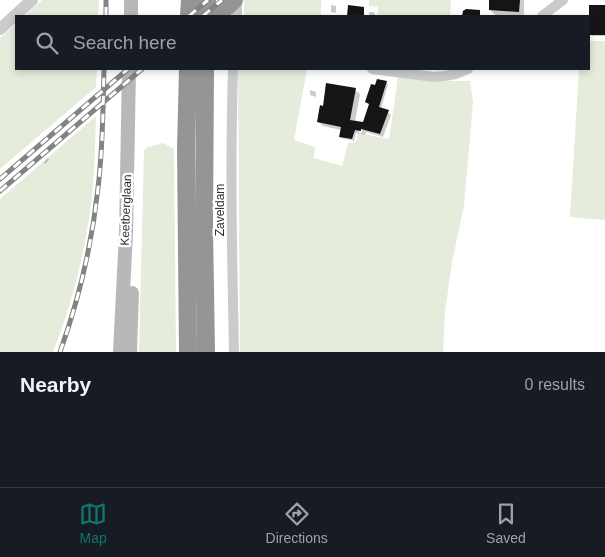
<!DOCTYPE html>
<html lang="en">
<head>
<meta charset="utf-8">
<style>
	:root { --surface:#171b24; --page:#20242c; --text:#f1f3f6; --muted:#9ea1a6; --line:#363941; --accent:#0f766e }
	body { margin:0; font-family:Helvetica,sans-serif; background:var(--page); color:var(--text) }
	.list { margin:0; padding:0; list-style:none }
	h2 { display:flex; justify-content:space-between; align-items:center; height:65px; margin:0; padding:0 20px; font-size:21px }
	h2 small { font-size:16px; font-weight:400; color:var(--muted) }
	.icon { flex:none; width:28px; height:28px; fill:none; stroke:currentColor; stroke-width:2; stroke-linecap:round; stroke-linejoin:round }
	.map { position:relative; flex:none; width:605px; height:352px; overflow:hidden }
	.search { position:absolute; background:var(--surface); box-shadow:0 2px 8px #0003; left:15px; right:15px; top:15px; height:55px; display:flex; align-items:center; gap:12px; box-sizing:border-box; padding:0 18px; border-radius:0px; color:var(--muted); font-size:19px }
	.sheet { height:135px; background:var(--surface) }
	nav { display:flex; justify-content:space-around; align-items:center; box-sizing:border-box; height:70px; border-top:1px solid var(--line); background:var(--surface); font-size:14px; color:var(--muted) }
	nav a { display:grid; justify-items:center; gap:2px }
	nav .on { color:var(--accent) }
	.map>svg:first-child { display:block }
</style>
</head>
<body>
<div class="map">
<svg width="605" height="352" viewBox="0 0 605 352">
	<rect width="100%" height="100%" fill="#fff"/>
	<g fill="#e5ecdc">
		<polygon points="42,0 99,0 98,16 25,16"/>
		<rect x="244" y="0" width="77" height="16"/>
		<polygon points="369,0 451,0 450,16 378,16 378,7 369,6"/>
		<polygon points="16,24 16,69 97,69 96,87 0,169 0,38"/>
		<polygon points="589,41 605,41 605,220 570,217 579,69 589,69"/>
		<polygon points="238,69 307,69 294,140 315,147 314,158 342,166 348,143 356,142 358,133 389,139 398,77 453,81 470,81 473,102 464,206 452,262 445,312 443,352 240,352"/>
		<path d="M96 116C95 139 95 162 93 185 88 241 74 299 53 352H0V199Z"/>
		<polygon points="163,143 174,149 176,352 139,352 144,150 148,147"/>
	</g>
	<g fill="#0003">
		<polygon points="491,0 524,0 524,16 495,15 490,10"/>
		<polygon points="331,5 336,6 336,13 331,12"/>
		<polygon points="605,6 605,36 592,36 590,34"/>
		<polygon points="369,12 373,12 375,14 375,16 369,16"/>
		<polygon points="386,82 388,84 381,109 388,112 391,115 383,137 366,132 365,135 361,134 364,125 361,125 359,133 361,134 356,133 354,141 342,138 340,136 341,130 323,126 318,122 324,107 355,90 360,94 355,122 363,123 370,104 373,86"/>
		<polygon points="310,90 316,92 316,97 310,95"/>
		<polygon points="48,158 49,160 45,164 44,162"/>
	</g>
	<g fill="#151515">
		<polygon points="489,0 520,0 519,12 489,10"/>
		<polygon points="348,5 364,7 364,16 347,16"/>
		<rect x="589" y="5" width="16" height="30"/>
		<polygon points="466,9 480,10 480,16 462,16 463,11"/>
		<polygon points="377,79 387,81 379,107 389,110 380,134 361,129 361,131 355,130 352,139 339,137 341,127 317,122 320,105 323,106 326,83 356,88 350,120 363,122 369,104 365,102 371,84 375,85"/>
	</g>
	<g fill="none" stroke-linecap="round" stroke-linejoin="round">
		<g stroke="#cbcbcb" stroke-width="10">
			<polyline points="237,16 237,0"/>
			<polyline points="542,16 563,0"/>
			<path d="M233 69C230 163 232 258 234 352"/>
			<polyline points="372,69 434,77 444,76 456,74 468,69"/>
		</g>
		<polyline stroke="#cbcbcb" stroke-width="12" points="0,29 32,0"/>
		<g stroke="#b8b8b8" stroke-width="14">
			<polyline points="131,16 131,0"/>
			<polyline points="120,352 126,233 129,69"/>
			<polyline points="130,352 132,293"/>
		</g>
		<g stroke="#959595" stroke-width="18">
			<polyline points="189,16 190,0"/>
			<polyline points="206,16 207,0"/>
			<polyline points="216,16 234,0"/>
			<polyline points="188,69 186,149 188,352"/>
			<polyline points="205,69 204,228 206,352"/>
		</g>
		<g stroke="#838383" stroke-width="5">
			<g id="rail">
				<polyline points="106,16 106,0"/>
				<polyline points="189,16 208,0"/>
				<polyline points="203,16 222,0"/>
				<polyline points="0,179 128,69"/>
				<polyline points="0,191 142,69"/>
				<path d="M60 352C79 299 92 244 98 188 103 148 103 108 104 69"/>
			</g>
		</g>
		<use href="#rail" stroke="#fff" stroke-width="3" stroke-dasharray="9" stroke-linecap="butt"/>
	</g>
	<g text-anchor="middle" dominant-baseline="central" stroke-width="5" stroke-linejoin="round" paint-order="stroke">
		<g font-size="12" fill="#2e2e2e" stroke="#fff">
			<text transform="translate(126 210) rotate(-88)">Keetberglaan</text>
			<text transform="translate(220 210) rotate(-90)">Zaveldam</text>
		</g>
	</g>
</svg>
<div class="search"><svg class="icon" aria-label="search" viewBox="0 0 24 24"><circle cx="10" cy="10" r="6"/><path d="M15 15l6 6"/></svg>Search here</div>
</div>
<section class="sheet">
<h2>Nearby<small>0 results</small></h2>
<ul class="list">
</ul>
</section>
<nav>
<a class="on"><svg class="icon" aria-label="map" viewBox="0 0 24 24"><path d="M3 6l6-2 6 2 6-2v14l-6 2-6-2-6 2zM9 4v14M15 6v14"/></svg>Map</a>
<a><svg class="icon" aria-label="directions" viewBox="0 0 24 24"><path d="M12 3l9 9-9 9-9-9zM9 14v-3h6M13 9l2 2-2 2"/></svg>Directions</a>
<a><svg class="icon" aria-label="saved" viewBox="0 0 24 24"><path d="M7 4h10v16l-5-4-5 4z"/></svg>Saved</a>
</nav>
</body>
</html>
